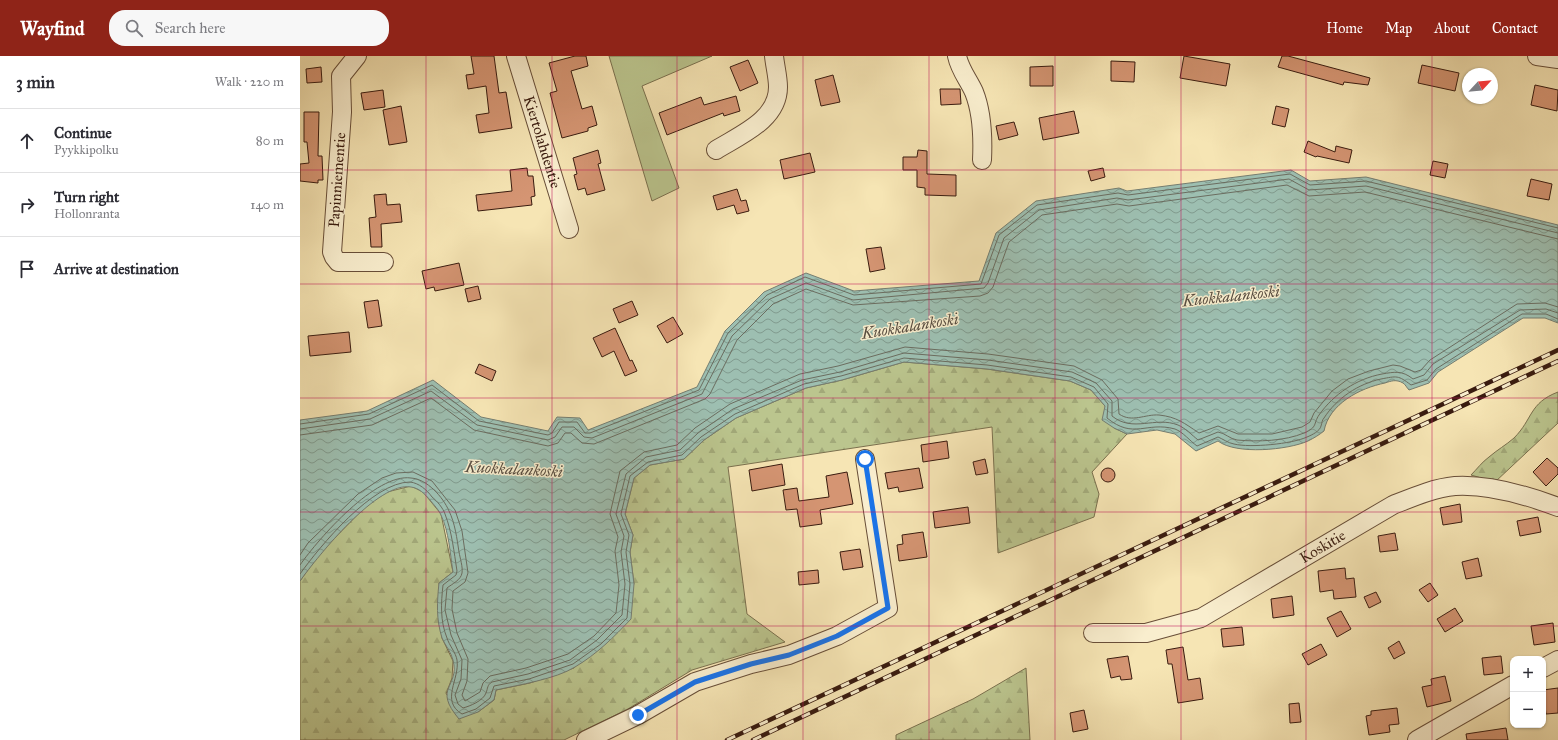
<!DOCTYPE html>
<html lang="en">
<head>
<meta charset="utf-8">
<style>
	:root { --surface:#fff; --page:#f7f7f7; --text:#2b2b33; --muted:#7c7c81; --line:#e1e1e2; --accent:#8f2418 }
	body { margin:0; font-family:"IM FELL Great Primer",serif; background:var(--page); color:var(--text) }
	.controls { position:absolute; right:12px; bottom:12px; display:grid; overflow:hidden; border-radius:8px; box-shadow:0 1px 3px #0004 }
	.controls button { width:36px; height:36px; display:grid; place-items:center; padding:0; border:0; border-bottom:1px solid var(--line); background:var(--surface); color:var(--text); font:20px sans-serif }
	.compass { position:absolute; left:1162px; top:12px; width:36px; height:36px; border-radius:50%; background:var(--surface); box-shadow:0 1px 3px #0004; rotate:64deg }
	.stop { position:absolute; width:12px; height:12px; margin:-9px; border:3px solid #1a73e8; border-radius:50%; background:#fff }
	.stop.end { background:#1a73e8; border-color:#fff; box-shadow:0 1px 4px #0008 }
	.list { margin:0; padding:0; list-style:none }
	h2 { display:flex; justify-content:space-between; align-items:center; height:52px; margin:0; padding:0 16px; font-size:17px }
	h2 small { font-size:13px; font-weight:400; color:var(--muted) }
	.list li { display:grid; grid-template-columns:26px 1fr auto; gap:12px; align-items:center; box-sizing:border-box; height:64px; padding:0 16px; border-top:1px solid var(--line) }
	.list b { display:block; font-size:15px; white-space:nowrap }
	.list p { margin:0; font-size:13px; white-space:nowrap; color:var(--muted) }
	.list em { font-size:13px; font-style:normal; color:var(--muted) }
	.icon { flex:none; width:22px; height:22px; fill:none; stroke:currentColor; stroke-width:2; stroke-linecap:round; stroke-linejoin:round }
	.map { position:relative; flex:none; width:1258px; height:684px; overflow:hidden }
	header { display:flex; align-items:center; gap:24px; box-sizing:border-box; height:56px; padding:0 20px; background:var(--accent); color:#fff }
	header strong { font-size:19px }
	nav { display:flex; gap:22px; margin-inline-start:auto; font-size:14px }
	.search { width:280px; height:36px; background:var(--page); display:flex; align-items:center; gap:10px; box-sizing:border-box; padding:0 14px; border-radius:16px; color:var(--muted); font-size:15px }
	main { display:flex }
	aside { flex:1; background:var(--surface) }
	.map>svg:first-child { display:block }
</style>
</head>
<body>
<header>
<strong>Wayfind</strong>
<div class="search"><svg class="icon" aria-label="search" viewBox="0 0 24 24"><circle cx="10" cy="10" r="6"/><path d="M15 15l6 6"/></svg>Search here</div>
<nav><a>Home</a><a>Map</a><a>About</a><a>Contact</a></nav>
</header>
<main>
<aside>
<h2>3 min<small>Walk · 220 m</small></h2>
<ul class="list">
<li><svg class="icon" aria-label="ahead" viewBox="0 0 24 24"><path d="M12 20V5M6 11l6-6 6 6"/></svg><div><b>Continue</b><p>Pyykkipolku</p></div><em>80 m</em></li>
<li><svg class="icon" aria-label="right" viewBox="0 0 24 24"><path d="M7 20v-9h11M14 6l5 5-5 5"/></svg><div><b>Turn right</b><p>Hollonranta</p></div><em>140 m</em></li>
<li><svg class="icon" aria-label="arrive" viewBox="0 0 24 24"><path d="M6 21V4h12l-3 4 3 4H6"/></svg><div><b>Arrive at destination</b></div></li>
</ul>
</aside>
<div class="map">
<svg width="1258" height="684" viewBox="0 0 1258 684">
	<defs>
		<pattern id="forest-firs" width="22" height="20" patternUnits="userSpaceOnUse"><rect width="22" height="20" fill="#bbc58e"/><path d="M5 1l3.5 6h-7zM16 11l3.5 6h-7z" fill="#a2a979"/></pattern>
		<pattern id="water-waves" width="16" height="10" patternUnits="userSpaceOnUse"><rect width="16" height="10" fill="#9dbfb1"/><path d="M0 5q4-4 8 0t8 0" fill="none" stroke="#819a8e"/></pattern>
	</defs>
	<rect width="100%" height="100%" fill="#f6e5b4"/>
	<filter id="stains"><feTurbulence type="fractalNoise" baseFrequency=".005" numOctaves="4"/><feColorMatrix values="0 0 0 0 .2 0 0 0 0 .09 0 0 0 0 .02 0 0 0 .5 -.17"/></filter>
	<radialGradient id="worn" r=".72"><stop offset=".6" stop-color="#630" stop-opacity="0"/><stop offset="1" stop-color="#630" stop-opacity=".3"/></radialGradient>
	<polygon fill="#bbc58e" stroke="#7a704e" points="309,0 412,0 342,30 379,132 352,145"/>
	<g fill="url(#forest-firs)" stroke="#7a704e">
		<polygon points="604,306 687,313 770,325 791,334 805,350 814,372 827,378 792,416 799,438 794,461 698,497 692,371 428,411 447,558 485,586 392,614 328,653 264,684 0,684 0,525 19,498 66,450 87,436 111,430 123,436 141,458 153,516 139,527 142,582 153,605 152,622 146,638 178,656 194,644 196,634 230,627 274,612 334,528 330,496 333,479 325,458 334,422 350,409 384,403 404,384 436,362 506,332 542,324"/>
		<path d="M1258 336V367L1195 426 1171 419C1177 413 1182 406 1189 401 1197 394 1206 389 1214 382 1233 363 1229 347 1258 336Z"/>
		<polygon points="726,612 730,684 596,684 596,679 673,643"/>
	</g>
	<path fill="url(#water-waves)" stroke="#757d70" d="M991 114 1010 125 1066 121 1258 169V267L1245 262H1223L1138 316 1129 327 1109 334C1107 332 1105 328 1103 327 1096 323 1091 325 1085 327 1060 332 1029 348 1024 375 1019 379 1014 382 1008 385 988 394 936 399 918 385L896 395 875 378 857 374 827 378 814 372 802 364 805 350 791 334 770 325 687 313 604 306 542 324 506 332 436 362 404 384 384 403 350 409 334 422 325 458 333 479 330 496 334 528 331 563C314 581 297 598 275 611 256 623 218 629 196 634L194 644 178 656 159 663C132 631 160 632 153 604 151 596 145 589 142 582 136 563 137 546 139 527L153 516C150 497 149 476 141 459 139 454 134 449 130 444 125 438 119 432 111 431 78 425 18 500 0 525V364L67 355 133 324 181 361 248 375 257 361 280 362 288 374 397 331 425 275 464 236 506 217 554 235 679 225 696 177 736 145 819 132 827 135Z"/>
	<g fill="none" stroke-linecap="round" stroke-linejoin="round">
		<g stroke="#6b6d60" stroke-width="1">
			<polyline points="0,368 69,358 132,329 179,365 248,379 252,377 259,366 277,366 285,377 290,377 399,334 428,277 467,239 505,221 554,239 681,228 699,179 737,149 818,137 828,139 990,118 1010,129 1066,125 1258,172"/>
			<polyline points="0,373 70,363 131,335 177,369 248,384 255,381 262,371 274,371 284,381 292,382 402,338 432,280 470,243 506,227 553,244 684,232 688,227 704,182 739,154 817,142 828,144 989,123 1009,134 1066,130 1258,177"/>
			<polyline points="0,379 72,369 131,342 174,374 248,390 258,387 265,377 271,377 282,387 294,388 405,343 410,338 437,284 473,248 506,233 553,249 680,240 688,237 693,231 709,186 742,159 817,148 829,150 987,129 1009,140 1065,136 1258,183"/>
			<path d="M0 499 8 487 58 438 82 422 96 417 113 416 132 425 155 454 162 475 168 517 165 526 153 535 152 553 157 577 168 603 167 625 162 639 165 645 180 636 183 627 190 620 226 612 268 598 294 580 316 557 319 529 315 495 318 481 310 458 320 415 344 396 377 389 395 372 430 348 500 318 538 310 605 291 688 298 774 310 802 324 818 343 819 358C832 367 845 358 859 359 877 361 884 367 899 377L918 370 938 378H972L1002 371 1010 366 1014 357 1032 335 1048 323 1069 315 1093 309 1100 310 1115 316 1121 314 1130 304 1217 248 1245 247 1258 251"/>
			<path d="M0 509C19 482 76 417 111 422 127 423 143 441 149 455 155 467 157 483 159 496 160 502 163 511 162 517 161 524 152 528 147 532L145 554 151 579 162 604 161 623 155 639 158 648 163 652C170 650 183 645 186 637 188 632 187 629 192 626L228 618 270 604 297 584 322 559 325 528 321 496 324 480 316 458 326 418 346 401 380 394 398 377 433 353 502 324 540 316 604 297 688 304 772 316 796 327 812 345V360C833 377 855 360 878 369 885 372 892 379 898 384L918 376C925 377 930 383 937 384 958 386 985 385 1004 377 1018 371 1013 368 1019 359 1034 338 1056 323 1082 318 1094 316 1102 314 1113 323L1124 319 1133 308 1220 254 1246 253 1258 257"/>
			<path d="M0 518C20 490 73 426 110 426 119 427 127 434 132 441 137 445 143 452 145 458 152 476 154 496 157 515L156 519 143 529C141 547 140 565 147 582 149 589 156 597 157 604 160 623 140 645 162 658L176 653 190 642 194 630 229 623 273 608 301 588 327 562 330 528 326 496 329 479 321 458 330 420 348 406 382 399 401 381 435 358 504 328 541 320 604 302 687 309 771 321 794 331 808 348 807 362C834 384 846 365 875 373 883 376 890 385 897 390L918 381C923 383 928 387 934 388 950 392 992 388 1007 381 1012 379 1020 375 1021 370 1022 367 1022 364 1024 362 1037 342 1058 328 1081 323 1097 320 1098 319 1111 329L1127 324 1136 313 1222 258H1246L1258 263"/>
		</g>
	</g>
	<g fill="#d59573" stroke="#391b0f">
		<polygon points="171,0 194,0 199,37 206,36 212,72 179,77 176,59 189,57 186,30 168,33 166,19 174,18"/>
		<polygon points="275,0 286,0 288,10 271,15 282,53 292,50 297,69 288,72 288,75 262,82 250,37 257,35 249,7"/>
		<polygon points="884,0 930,8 926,30 880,22"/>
		<polygon points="982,0 988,0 1070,22 1068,29 1044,26 1043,29 978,11"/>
		<polygon points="448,4 458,27 440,35 430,11"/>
		<polygon points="811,5 835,6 834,26 811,25"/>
		<polygon points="1122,9 1159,17 1155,35 1118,27"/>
		<polygon points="753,10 753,30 730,30 730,11"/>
		<polygon points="21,11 22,26 7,27 6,13"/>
		<polygon points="533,19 540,46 521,50 515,24"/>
		<polygon points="1235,29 1258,34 1257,55 1231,49"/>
		<polygon points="640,33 660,33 661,48 641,49"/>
		<polygon points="83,34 85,51 64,54 61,37"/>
		<polygon points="436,40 440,55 424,60 423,57 367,79 359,57 401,41 404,49"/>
		<polygon points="101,50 107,86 89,89 83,54"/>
		<polygon points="976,50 989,53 985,71 972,68"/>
		<polygon points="774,55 779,77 743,84 739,62"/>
		<polygon points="4,56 19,56 18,100 22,100 23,124 18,124 18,127 0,125 0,108 9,107 7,86 4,86"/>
		<polygon points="714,66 718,79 699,84 696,70"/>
		<polygon points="1008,85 1035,96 1036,90 1052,94 1049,107 1017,100 1016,101 1004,96"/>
		<polygon points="298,94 301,107 298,108 305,134 287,139 285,132 278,134 274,119 277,118 273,102"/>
		<polygon points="618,94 627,95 627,118 656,119 656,140 625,139 625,132 617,131 617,114 603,114 603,101 617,101"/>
		<polygon points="510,97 515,116 484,123 480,104"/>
		<polygon points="1133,105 1148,108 1145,122 1130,119"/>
		<polygon points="227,112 228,120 233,120 235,140 231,141 232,149 178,155 176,139 212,135 210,114"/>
		<polygon points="803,112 805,121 791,125 788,115"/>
		<polygon points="1231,123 1252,128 1249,144 1227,140"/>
		<polygon points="437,133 441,145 446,144 449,155 437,158 434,149 417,154 413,140"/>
		<polygon points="86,138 87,149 100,148 102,166 81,168 82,191 71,191 69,162 76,161 74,139"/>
		<polygon points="581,191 585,213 570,216 566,193"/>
		<polygon points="159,207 164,229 135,235 134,231 126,233 122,215"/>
		<polygon points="178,230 181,243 168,246 165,233"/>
		<polygon points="78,244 82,270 68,272 64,246"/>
		<polygon points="332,245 338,259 319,267 313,253"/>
		<polygon points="373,261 383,278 367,287 357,270"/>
		<polygon points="315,272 330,305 332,304 337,315 325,320 314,295 302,301 293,282"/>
		<polygon points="49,276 51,296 10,300 8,280"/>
		<polygon points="179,308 196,315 192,325 175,317"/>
		<polygon points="647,385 649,402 623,406 621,389"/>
		<polygon points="1247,402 1258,412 1258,418 1246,430 1233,416"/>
		<polygon points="685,403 688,417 676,419 673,406"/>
		<polygon points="482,408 485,429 452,435 449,414"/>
		<circle cx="808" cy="419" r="7"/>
		<polygon points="619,412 623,432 599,436 598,431 588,433 585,417"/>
		<polygon points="547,416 553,448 520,454 522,468 500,471 497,453 486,454 483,434 497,432 499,445 529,441 526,420"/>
		<polygon points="1160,448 1162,466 1143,469 1140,452"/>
		<polygon points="668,451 670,467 635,472 633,456"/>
		<polygon points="1238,461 1241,476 1220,480 1217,465"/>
		<polygon points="623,476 627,501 599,505 597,489 603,488 602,479"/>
		<polygon points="1095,477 1098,494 1080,496 1078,480"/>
		<polygon points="560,493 563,511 543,514 540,496"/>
		<polygon points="1178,502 1182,520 1166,523 1162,506"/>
		<polygon points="1045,512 1046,523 1054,522 1056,541 1034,543 1033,534 1020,536 1018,515"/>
		<polygon points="518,514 519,527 499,529 498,516"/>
		<polygon points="1130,527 1138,539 1128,546 1119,534"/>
		<polygon points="1076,536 1081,546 1069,552 1064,541"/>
		<polygon points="992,540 994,559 973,562 971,543"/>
		<polygon points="1155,552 1163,565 1145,576 1137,563"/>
		<polygon points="1041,555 1051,573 1037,581 1027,562"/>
		<polygon points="1253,567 1255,586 1234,589 1231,570"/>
		<polygon points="942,571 944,589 923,591 921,573"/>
		<polygon points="1099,585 1105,597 1094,603 1088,592"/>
		<polygon points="1021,588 1027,599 1008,609 1002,598"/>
		<polygon points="883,591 888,624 900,622 903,643 878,647 872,608 868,608 866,594"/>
		<polygon points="828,600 832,623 821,624 820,620 811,622 807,603"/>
		<polygon points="1201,600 1203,617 1184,619 1182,602"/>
		<polygon points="1145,620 1151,645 1127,651 1122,631 1132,629 1131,623"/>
		<polygon points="1258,632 1258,657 1246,658 1243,634"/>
		<polygon points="999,647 1001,666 990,667 989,648"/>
		<polygon points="1097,652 1099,668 1089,669 1090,676 1069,679 1066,660 1071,659 1071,655"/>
		<polygon points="784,654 788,673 773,676 770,657"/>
		<polygon points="1206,672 1208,684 1167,684 1166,678"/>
	</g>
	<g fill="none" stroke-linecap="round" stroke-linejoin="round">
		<g stroke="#684e38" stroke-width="20">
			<g id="minor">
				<polyline points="57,0 41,20 42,56 32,196 34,201 38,206 84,206"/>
				<path id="s1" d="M216 0 269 173"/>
				<path d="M657 0C660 14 668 23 674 36 682 56 683 83 682 104"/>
				<polyline points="1237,0 1258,3"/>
				<path d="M416 94C440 79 478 64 478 31 478 21 475 10 474 0"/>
				<path id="s2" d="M793 577H846L901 562 1093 449C1113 441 1134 432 1155 430 1189 428 1226 439 1258 451"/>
				<polyline points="1243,612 1258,604"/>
				<polyline points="286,684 338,659 395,626 451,608 489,599 537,580 588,552 565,403"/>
				<polyline points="1117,684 1213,629"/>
			</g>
		</g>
		<use href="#minor" stroke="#f9eece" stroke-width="18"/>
		<g stroke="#391b0f" stroke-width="4.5">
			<g id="rail">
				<polyline points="427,684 1258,294"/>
				<polyline points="453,684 1258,305"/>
			</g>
		</g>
		<use href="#rail" stroke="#f9eece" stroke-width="3" stroke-dasharray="9" stroke-linecap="butt"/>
	</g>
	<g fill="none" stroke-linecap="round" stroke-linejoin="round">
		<polyline stroke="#1a73e8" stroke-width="5" points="338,659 395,626 451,608 489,599 537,580 588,552 565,403"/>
	</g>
	<path fill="none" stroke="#c2185b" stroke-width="1" stroke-opacity="0.55" d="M126 0V684M252 0V684M377 0V684M503 0V684M629 0V684M755 0V684M881 0V684M1006 0V684M1132 0V684M0 114H1258M0 228H1258M0 342H1258M0 456H1258M0 570H1258"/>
	<g text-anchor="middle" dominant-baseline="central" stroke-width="3" stroke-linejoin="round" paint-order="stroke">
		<g font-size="15" fill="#391b0f" stroke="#f9eece">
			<text stroke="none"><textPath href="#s1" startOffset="90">Kiertolahdentie</textPath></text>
			<text transform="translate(37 124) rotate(-86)">Papinniementie</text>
			<text stroke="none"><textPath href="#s2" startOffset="251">Koskitie</textPath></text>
		</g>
		<g font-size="16" font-style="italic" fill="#574c40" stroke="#f9eece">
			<text transform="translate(931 240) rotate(-6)">Kuokkalankoski</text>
			<text transform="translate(610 270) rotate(-9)">Kuokkalankoski</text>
			<text transform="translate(214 413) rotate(3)">Kuokkalankoski</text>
		</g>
	</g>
	<rect width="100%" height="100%" filter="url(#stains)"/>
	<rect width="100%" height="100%" fill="url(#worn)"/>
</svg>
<div class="controls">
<button>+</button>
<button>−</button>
</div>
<svg class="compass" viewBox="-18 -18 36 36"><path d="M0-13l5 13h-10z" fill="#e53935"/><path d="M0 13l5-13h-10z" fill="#7c7c81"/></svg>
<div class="stop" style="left:565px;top:403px"></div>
<div class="stop end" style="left:338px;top:659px"></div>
</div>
</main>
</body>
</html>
